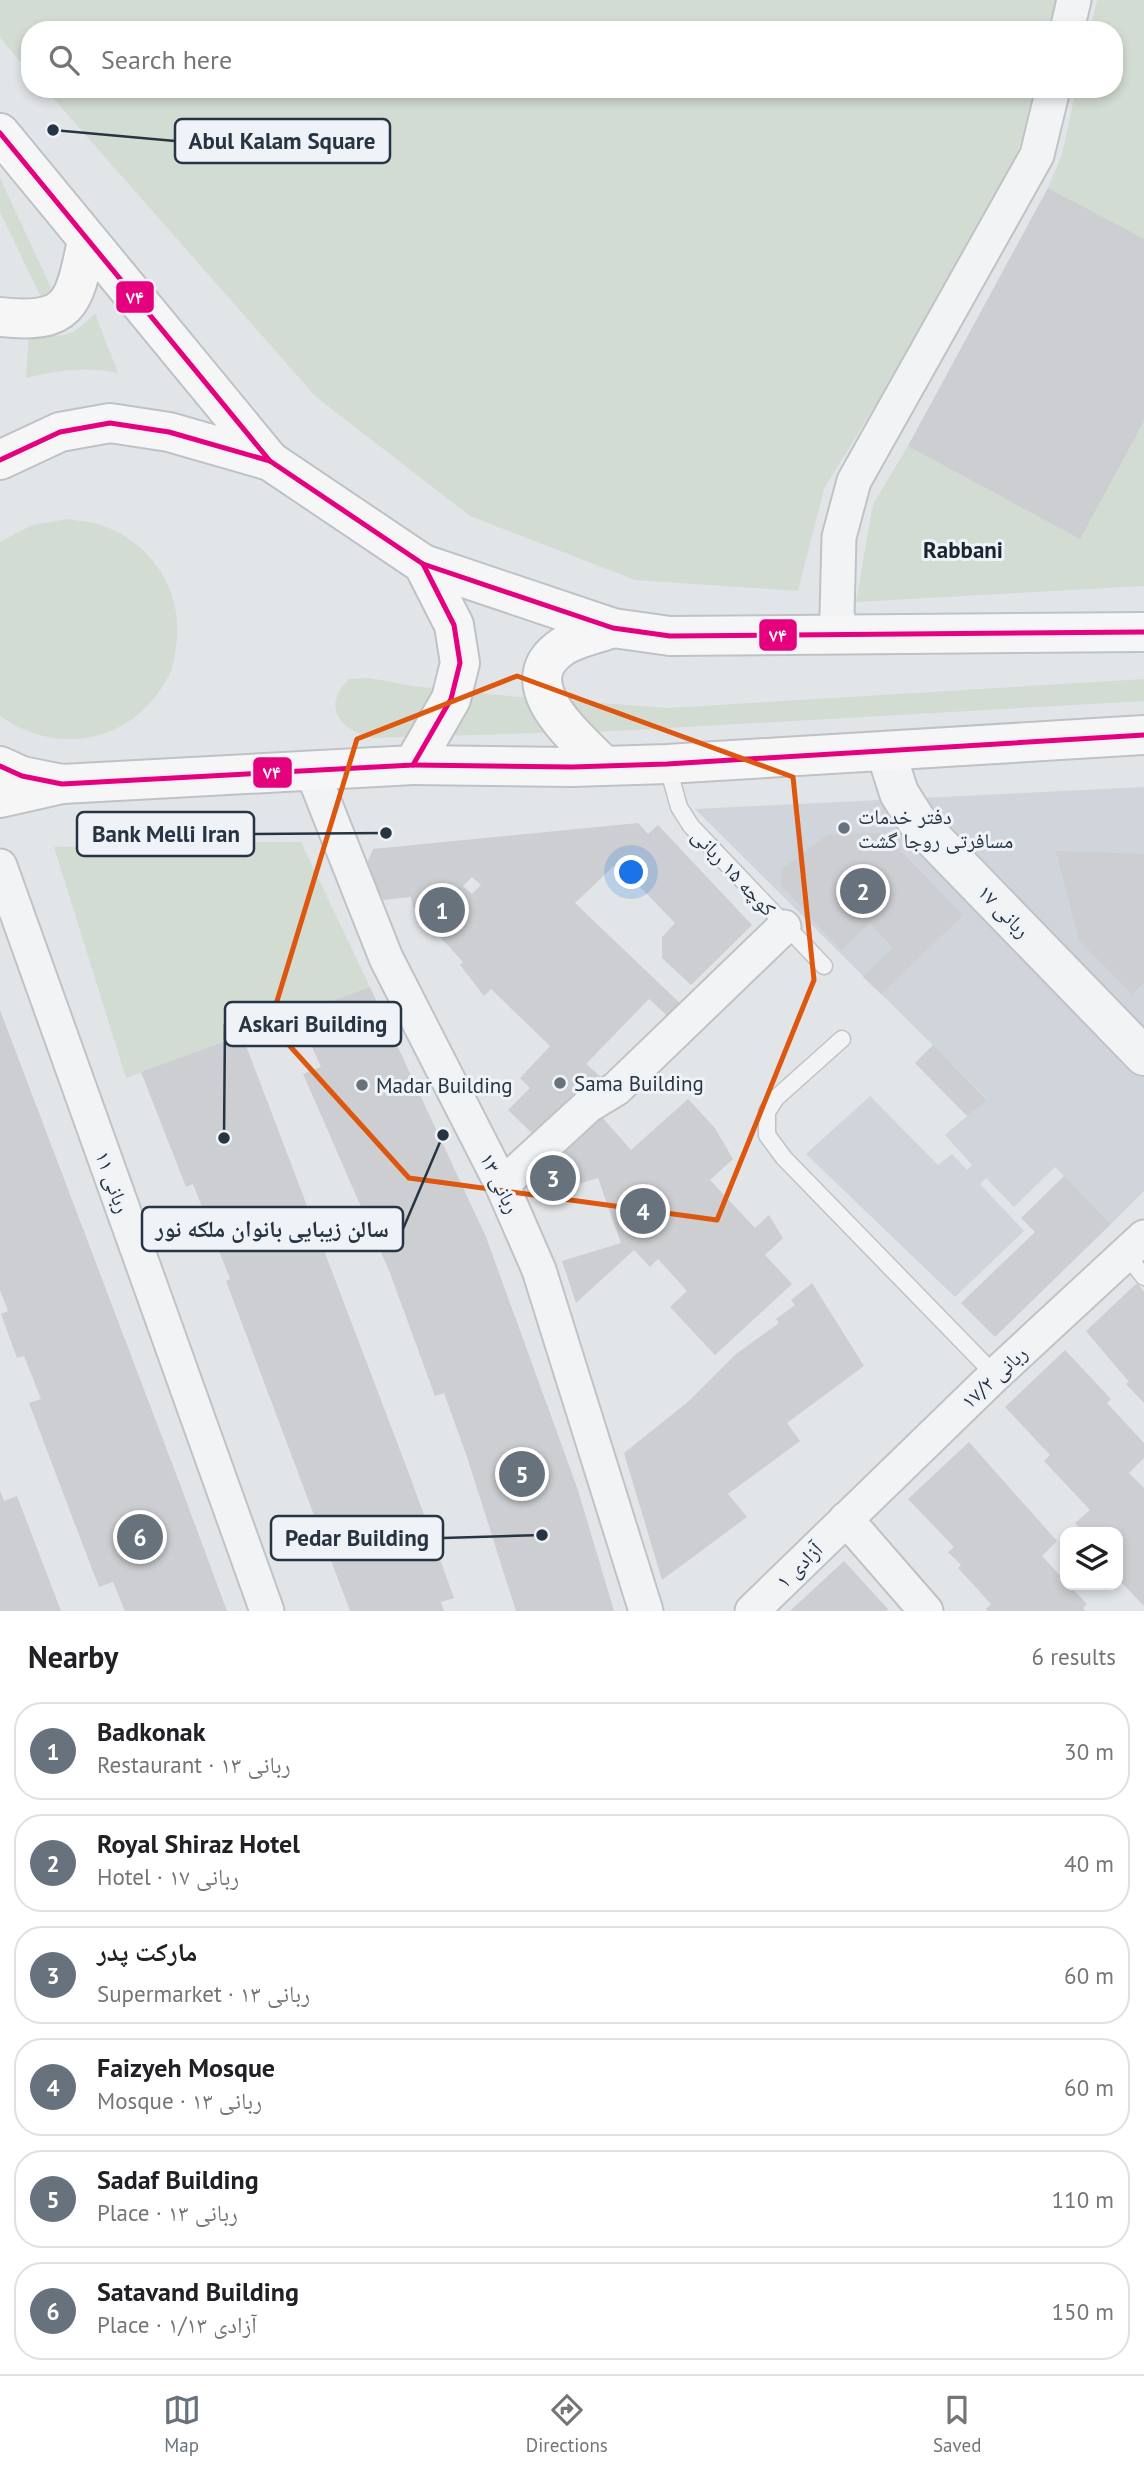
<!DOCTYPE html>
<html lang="en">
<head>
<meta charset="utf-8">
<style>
	:root { --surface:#fff; --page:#f6f6f6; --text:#202124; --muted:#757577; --line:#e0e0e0; --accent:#68727d }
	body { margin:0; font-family:"PT Sans","Noto Naskh Arabic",sans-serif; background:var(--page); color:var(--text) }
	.controls { position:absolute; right:21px; bottom:21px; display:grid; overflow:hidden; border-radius:14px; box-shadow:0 4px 10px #0003 }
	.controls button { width:63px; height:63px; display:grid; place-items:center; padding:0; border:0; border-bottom:2px solid var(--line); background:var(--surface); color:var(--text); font:35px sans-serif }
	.you { position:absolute; left:632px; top:873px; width:24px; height:24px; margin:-18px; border:5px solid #fff; border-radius:50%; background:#1a73e8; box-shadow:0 0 0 10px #1a73e833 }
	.badge { display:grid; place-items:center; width:46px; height:46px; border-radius:50%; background:var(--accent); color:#fff; font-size:23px; font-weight:700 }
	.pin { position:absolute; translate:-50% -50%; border:4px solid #fff; box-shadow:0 2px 7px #0006 }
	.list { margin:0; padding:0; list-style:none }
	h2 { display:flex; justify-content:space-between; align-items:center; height:91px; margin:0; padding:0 28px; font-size:30px }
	h2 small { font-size:23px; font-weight:400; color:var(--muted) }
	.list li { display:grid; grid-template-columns:46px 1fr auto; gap:21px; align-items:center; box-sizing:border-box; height:98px; margin:0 14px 14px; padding:0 14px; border:2px solid var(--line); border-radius:28px }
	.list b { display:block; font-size:26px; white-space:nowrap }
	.list p { margin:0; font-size:23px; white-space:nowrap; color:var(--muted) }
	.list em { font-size:23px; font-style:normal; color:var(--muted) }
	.icon { flex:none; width:38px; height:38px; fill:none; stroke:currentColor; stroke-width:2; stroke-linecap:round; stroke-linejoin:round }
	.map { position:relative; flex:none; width:1144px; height:1611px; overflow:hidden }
	.search { position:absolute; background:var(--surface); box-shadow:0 4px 10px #0003; left:21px; right:21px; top:21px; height:77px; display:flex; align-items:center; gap:18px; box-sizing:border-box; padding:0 24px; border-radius:28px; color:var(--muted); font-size:26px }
	.sheet { height:763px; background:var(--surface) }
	nav { display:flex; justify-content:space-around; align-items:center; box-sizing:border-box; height:98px; border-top:2px solid var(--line); background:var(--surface); font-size:19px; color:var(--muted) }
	nav a { display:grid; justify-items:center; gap:4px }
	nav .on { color:var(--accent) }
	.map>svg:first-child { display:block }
</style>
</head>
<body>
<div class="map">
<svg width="1144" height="1611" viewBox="0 0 1144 1611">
	<rect width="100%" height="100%" fill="#e2e5e8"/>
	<polygon fill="#d0d5db" points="1144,787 1144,1191 1111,1224 1055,1167 1014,1207 986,1178 980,1184 1024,1231 955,1297 806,1154 870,1096 938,1165 952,1154 967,1170 972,1165 945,1135 987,1099 695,809"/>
	<g fill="#d3dcd2">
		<polygon points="0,0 1059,0 1052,30 30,30 30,72 0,38"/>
		<polygon points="1097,0 1144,0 1144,586 856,602 873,504 908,446 1048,188 1062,154 1076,89 1114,89 1114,30 1090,30"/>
		<polygon points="45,89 1039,89 1000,202 824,489 798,591 635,580 470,516 316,397"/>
		<polygon points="0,178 52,290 41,297 0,212"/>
		<path d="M95 313 118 373C86 366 59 370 26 378L29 330C63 340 71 338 95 313Z"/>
		<path d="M68 519C79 521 93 522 104 526 156 545 187 599 175 653 174 660 173 667 170 673 137 741 61 759 0 716V542L32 525Z"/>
		<path d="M370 678 411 686 519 697 669 708 1144 679V701L616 731 372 738C339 729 321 707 349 679Z"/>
		<polygon points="244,842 301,842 370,987 126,1078 54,847"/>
	</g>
	<g fill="#ccced1" fill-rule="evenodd">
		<polygon points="1048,188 1144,239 1144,421 1080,539 908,446"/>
		<path d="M638 823 648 834 658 825 752 925 691 985 662 958V937L675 923 617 863 575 903 683 1006 671 1019 649 999 586 1064 601 1077 535 1136 508 1110 530 1088 520 1078 550 1046 491 989 484 996 460 965 463 962 413 907 411 897 383 900 365 868 373 849ZM472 877 481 885 472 894 463 886Z"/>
		<polygon points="883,833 963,915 881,994 863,977 893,948 870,923 841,950 781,885 781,870 829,834"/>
		<polygon points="1056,851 1144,854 1144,983 1132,994 1079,940"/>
		<polygon points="370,987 486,1237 578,1490 614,1611 516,1611 467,1457 444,1393 435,1396 390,1273 303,1074 321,1067 297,1014"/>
		<polygon points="0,1010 181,1487 227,1611 125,1611 113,1582 99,1587 76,1527 29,1403 41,1399 24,1356 17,1358 1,1314 8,1311 0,1290"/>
		<polygon points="242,1035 411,1479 454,1598 441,1602 444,1611 350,1611 226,1281 230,1279 193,1184 186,1187 141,1072"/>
		<polygon points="933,1045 987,1100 967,1116 915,1063"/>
		<polygon points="688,1099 715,1128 733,1159 710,1180 755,1228 769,1215 783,1238 765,1255 792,1284 715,1355 670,1307 687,1291 658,1259 650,1267 634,1250 576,1303 562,1261 621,1243 598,1178 539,1196 532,1179 602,1117 631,1150"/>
		<polygon points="1064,1176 1111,1224 995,1337 961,1303 1035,1232 1021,1218"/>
		<polygon points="812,1283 864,1366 787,1423 800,1441 728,1494 747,1517 662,1580 624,1453 689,1401 736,1354 779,1323 776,1319 795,1305 791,1300"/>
		<polygon points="1137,1283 1144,1292 1144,1403 1126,1384 1129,1382 1086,1331"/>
		<polygon points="1065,1350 1111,1399 1107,1403 1144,1443 1144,1458 1129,1473 1144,1488 1144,1606 1118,1579 1118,1532 1084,1532 1075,1523 1090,1510 1044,1461 1050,1455 1005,1407"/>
		<polygon points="969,1442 1057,1541 1042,1556 1065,1581 1065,1585 1069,1585 1087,1604 1083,1608 1085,1611 988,1611 986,1609 991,1604 958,1568 961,1565 948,1552 954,1547 908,1499"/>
		<polygon points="0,1491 4,1501 17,1496 61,1611 0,1611"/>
		<polygon points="844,1561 888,1609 886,1611 790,1611"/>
	</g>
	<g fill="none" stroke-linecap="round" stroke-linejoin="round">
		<g stroke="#c0c3c6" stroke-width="19">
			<g id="service">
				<polyline points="667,764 679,807 691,826 824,966"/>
				<polyline points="842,1039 776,1098 767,1112 767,1135 784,1158 995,1375"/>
				<polyline points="1126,1254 1144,1277"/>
			</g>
		</g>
		<g stroke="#c0c3c6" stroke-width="37">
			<g id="minor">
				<polyline points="1067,30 1074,0"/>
				<polyline points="844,636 837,615 839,537 854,481 1037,155 1053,89"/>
				<polyline points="312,771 386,958 502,1185 539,1270 646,1611"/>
				<polyline points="0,866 267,1611"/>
				<polyline points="502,1185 588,1106 616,1089 784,927"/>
				<polyline points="846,1519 926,1611"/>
				<polyline points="752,1611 995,1375 1144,1237"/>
			</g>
		</g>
		<g stroke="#c0c3c6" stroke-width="42">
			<polyline id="tertiary" points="886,752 899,793 918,823 1144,1056"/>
		</g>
		<g stroke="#c0c3c6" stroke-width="42">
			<polyline id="secondary" points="0,798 62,784"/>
		</g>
		<g stroke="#bec2c6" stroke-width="42">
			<g id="primary">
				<polyline points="0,133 270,461"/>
				<path d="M0 317C71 325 74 303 87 241"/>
				<polyline points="0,460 60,432 110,423 169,432 270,461 423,564 454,625 460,663 451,699 413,765 62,784 22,776 0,766"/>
				<polyline points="423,564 613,628 670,636 1144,632"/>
				<polyline points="413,765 572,767 667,764 1144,735"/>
				<path d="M603 765C576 737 509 683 562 647 575 638 597 634 613 628"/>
			</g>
		</g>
		<use href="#service" stroke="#f2f3f4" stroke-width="16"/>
		<use href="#minor" stroke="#f2f3f4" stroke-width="33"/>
		<use href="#tertiary" stroke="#f2f3f4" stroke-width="38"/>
		<use href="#secondary" stroke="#f6f6f7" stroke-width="38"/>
		<use href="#primary" stroke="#f6f6f7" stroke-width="38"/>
		<g stroke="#eff3f7" stroke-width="10">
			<g id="bus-1">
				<polyline points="0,133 270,461"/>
				<polyline points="0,460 60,432 110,423 169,432 270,461 423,564 454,625 460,663 451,699 413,765 62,784 22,776 0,766"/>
				<polyline points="423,564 613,628 670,636 1144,632"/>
				<polyline points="413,765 572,767 667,764 1144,735"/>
			</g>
		</g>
		<use href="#bus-1" stroke="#e5007d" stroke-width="5"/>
	</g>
	<path fill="none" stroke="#de570f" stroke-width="5" stroke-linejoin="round" d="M517 676 793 777 814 980 717 1220 409 1178 270 1024 357 739Z"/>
	<g fill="#68727d" stroke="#eff3f7" stroke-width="2.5">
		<circle cx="844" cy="828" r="7"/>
		<circle cx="560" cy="1083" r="7"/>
		<circle cx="362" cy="1085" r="7"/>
	</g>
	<g text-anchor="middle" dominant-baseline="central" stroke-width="6" stroke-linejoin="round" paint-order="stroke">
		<g font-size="21" fill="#273443" stroke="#eff3f7" text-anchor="start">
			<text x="858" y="816">دفتر خدمات<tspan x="858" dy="24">مسافرتی روجا گشت</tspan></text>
			<text x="574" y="1083">Sama Building</text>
			<text x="376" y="1085">Madar Building</text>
		</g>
		<g font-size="21" fill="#273443" stroke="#eff3f7">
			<text transform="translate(734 872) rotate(47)">کوچه ۱۵ ربانی</text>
			<text transform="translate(1004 911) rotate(46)">ربانی ۱۷</text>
			<text transform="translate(113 1182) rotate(70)">ربانی ۱۱</text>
			<text transform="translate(500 1183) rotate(64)">ربانی ۱۳</text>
			<text transform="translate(994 1377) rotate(-43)">ربانی ۱۷/۲</text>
			<text transform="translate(799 1565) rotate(-45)">آزادی ۱</text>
		</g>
		<g font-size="23" font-weight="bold" fill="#192533" stroke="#eff3f7">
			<text x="963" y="549">Rabbani</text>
		</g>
	</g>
	<path fill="none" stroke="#273443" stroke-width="2.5" d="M53 130L175 141M386 833L254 834M224 1138L225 1024M443 1135L403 1229M542 1535L443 1538"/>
	<g fill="#273443" stroke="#eff3f7" stroke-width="2.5">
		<circle cx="53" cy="130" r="7"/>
		<circle cx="386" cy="833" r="7"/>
		<circle cx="224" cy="1138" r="7"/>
		<circle cx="443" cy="1135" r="7"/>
		<circle cx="542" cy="1535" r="7"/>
	</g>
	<g fill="#eff3f7" stroke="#273443" stroke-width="2.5">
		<rect x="175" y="119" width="215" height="44" rx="7"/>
		<rect x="77" y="812" width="177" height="44" rx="7"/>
		<rect x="225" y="1002" width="176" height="44" rx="7"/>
		<rect x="142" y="1207" width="261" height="44" rx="7"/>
		<rect x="271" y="1516" width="172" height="44" rx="7"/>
	</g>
	<g font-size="23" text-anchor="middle" font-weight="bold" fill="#273443">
		<text x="282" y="149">Abul Kalam Square</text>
		<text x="166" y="842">Bank Melli Iran</text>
		<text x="313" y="1032">Askari Building</text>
		<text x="272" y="1237">سالن زیبایی بانوان ملکه نور</text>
		<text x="357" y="1546">Pedar Building</text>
	</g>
	<g stroke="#eff3f7" stroke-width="2.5">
		<rect x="115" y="280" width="40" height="34" rx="7" fill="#e5007d"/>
		<rect x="758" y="618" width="40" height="34" rx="7" fill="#e5007d"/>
		<rect x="252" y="756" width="41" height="33" rx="7" fill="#e5007d"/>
	</g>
	<g font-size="19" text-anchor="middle" font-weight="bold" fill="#fff">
		<text x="135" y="304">۷۴</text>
		<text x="778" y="642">۷۴</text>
		<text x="272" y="779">۷۴</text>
	</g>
</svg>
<div class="controls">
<button><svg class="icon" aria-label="layers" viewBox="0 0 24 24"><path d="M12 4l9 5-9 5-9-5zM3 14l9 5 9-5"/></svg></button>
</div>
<div class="you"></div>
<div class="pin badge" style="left:442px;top:910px">1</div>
<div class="pin badge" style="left:863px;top:891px">2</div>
<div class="pin badge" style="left:553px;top:1178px">3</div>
<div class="pin badge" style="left:643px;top:1211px">4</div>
<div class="pin badge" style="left:522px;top:1474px">5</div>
<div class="pin badge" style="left:140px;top:1537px">6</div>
<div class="search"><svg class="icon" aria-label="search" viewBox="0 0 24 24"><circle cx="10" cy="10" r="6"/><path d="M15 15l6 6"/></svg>Search here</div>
</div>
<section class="sheet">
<h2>Nearby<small>6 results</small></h2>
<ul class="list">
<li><span class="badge">1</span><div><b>Badkonak</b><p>Restaurant · ربانی ۱۳</p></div><em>30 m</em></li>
<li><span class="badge">2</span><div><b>Royal Shiraz Hotel</b><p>Hotel · ربانی ۱۷</p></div><em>40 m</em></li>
<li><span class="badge">3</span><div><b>مارکت پدر</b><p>Supermarket · ربانی ۱۳</p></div><em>60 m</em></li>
<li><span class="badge">4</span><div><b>Faizyeh Mosque</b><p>Mosque · ربانی ۱۳</p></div><em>60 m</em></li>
<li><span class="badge">5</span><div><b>Sadaf Building</b><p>Place · ربانی ۱۳</p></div><em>110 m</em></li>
<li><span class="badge">6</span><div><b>Satavand Building</b><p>Place · آزادی ۱/۱۳</p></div><em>150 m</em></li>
</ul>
</section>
<nav>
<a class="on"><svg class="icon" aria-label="map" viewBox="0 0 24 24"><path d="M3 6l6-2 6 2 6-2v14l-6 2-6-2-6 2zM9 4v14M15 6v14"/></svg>Map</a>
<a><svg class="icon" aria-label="directions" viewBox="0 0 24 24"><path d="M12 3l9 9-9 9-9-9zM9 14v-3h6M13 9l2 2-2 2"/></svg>Directions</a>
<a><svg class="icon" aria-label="saved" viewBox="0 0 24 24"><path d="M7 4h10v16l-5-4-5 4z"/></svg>Saved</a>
</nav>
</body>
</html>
